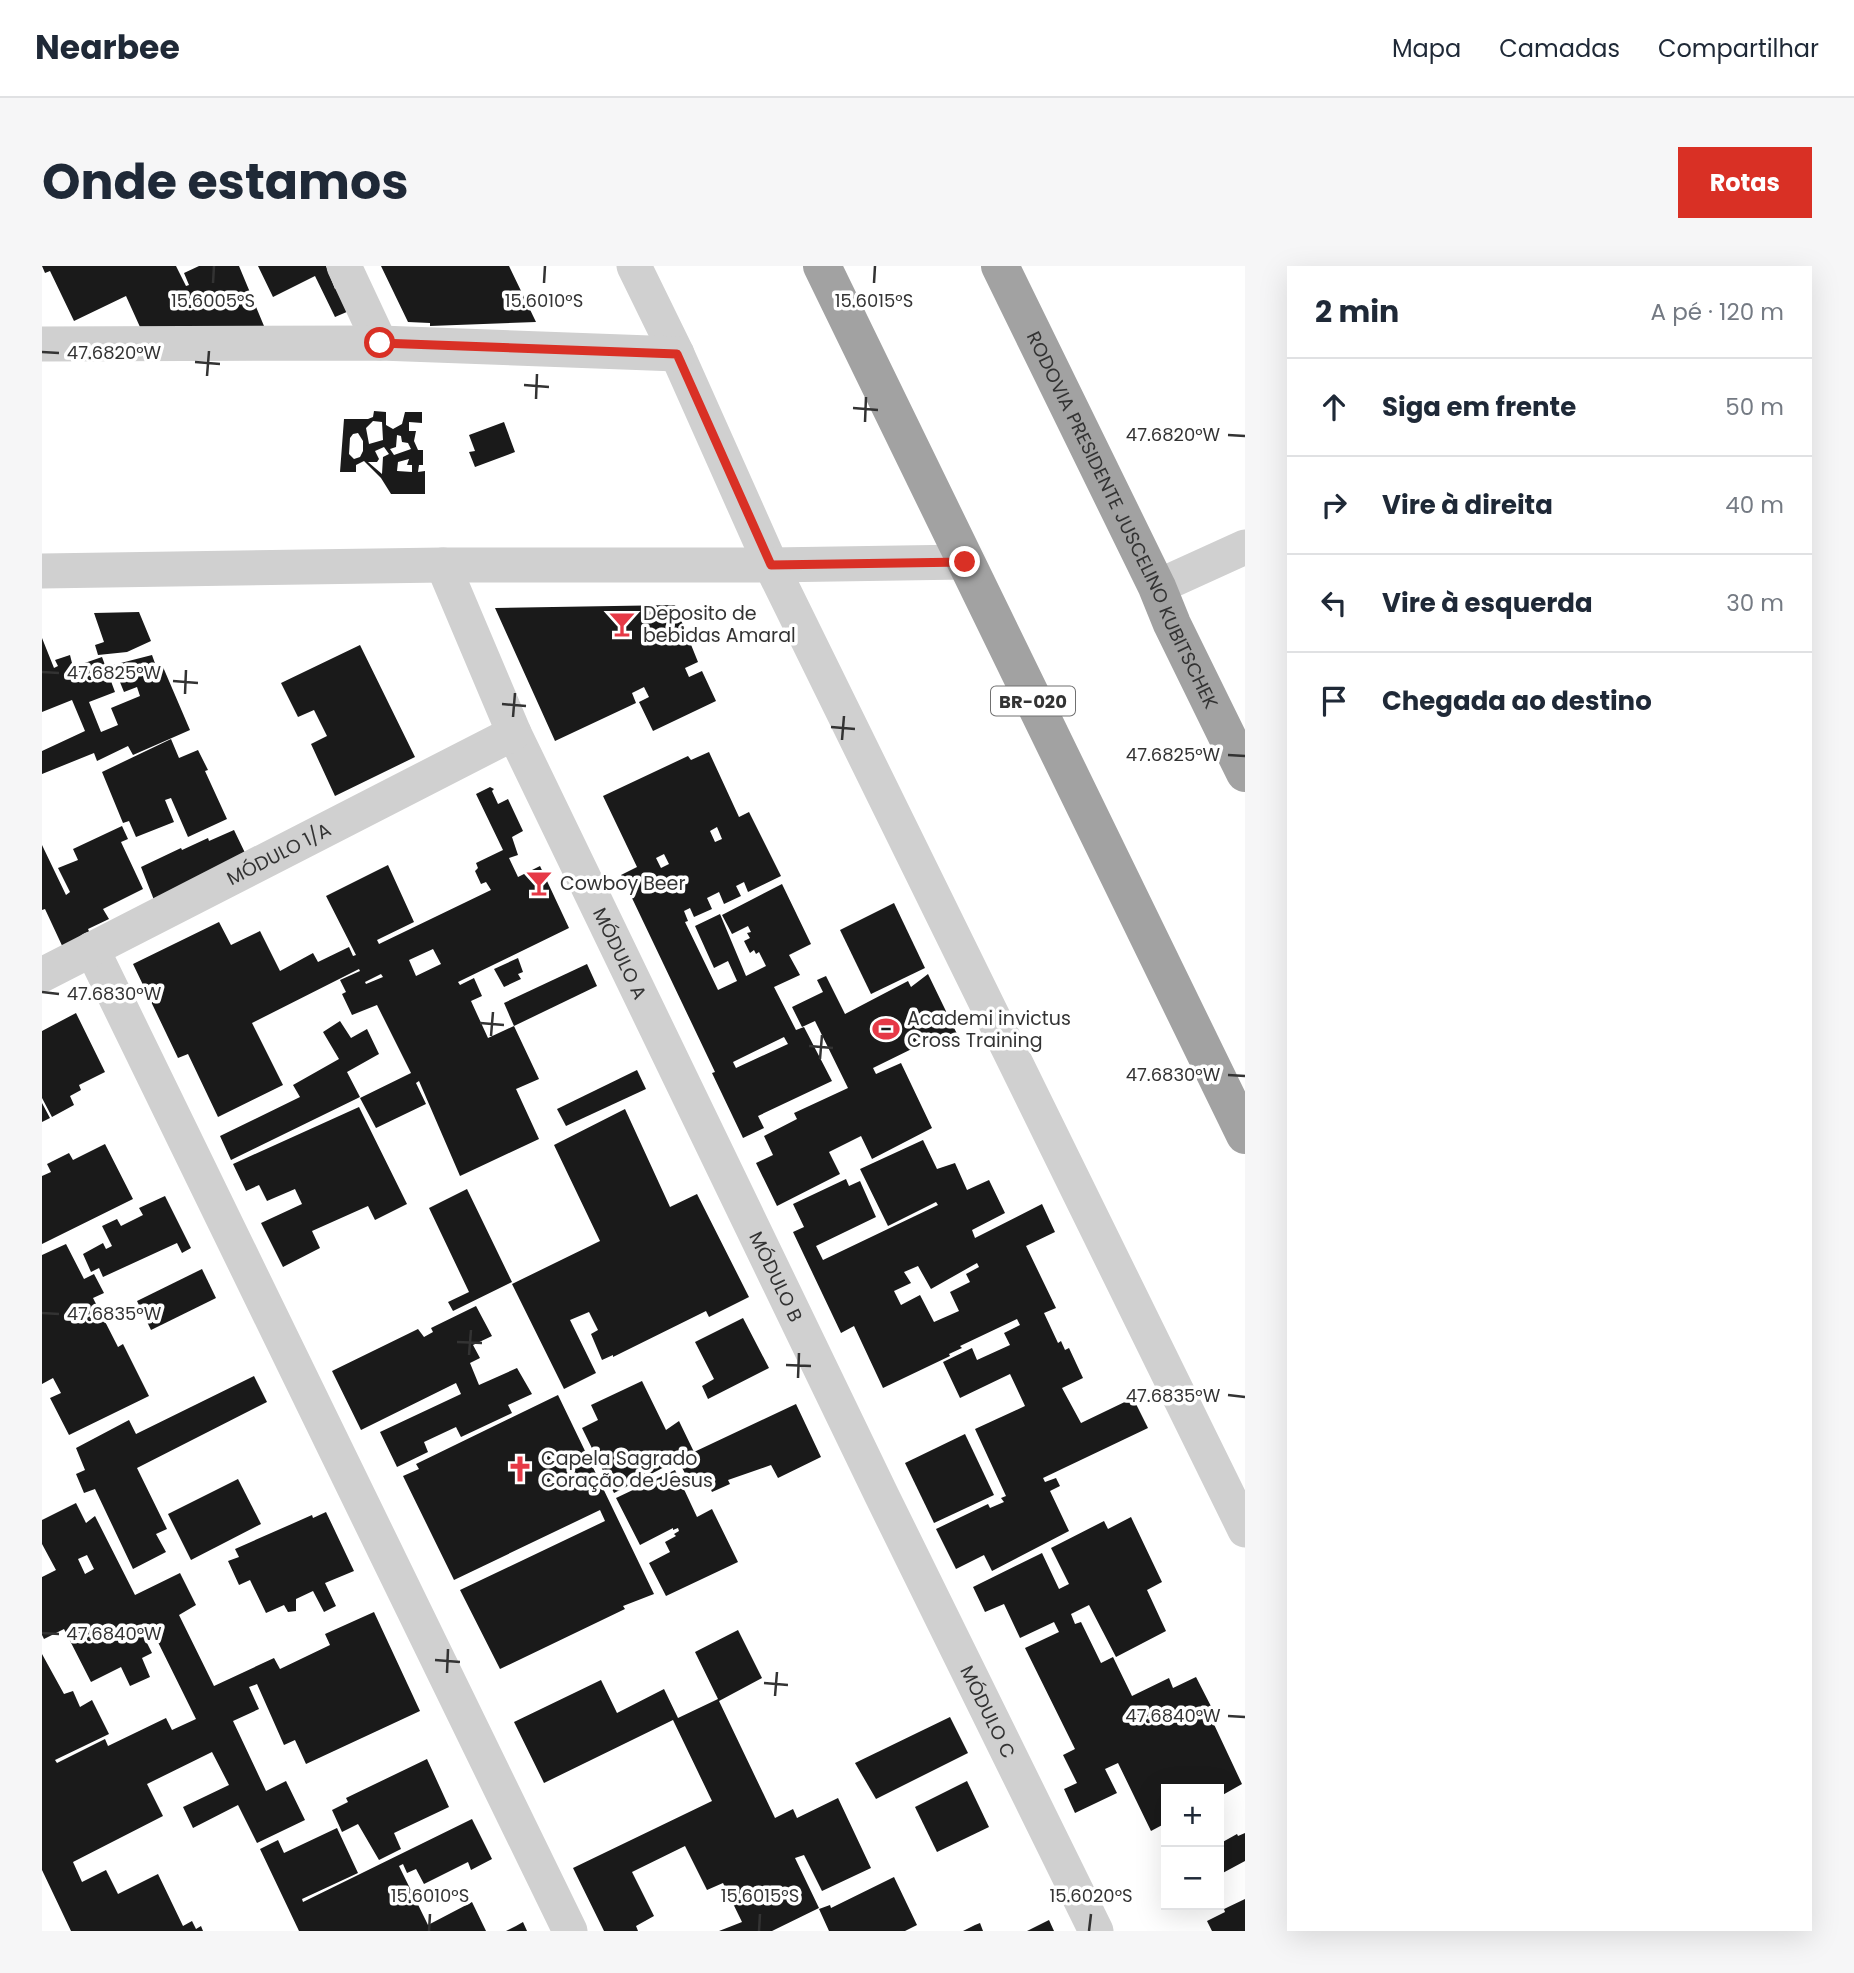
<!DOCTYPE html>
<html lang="pt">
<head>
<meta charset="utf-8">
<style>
	:root { --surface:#fff; --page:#f6f6f7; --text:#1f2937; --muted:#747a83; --line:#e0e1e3; --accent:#d93025 }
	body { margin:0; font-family:Poppins,sans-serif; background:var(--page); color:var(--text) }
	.controls { position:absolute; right:21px; bottom:21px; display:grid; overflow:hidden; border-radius:0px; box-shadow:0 7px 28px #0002 }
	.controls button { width:63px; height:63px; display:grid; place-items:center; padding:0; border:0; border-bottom:2px solid var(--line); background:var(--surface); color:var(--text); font:35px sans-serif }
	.stop { position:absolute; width:21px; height:21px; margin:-16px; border:5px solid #d93025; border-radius:50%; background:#fff }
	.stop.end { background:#d93025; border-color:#fff; box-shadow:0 2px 7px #0008 }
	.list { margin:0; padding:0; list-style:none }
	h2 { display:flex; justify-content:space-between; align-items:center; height:91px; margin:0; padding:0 28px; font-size:30px }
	h2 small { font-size:23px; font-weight:400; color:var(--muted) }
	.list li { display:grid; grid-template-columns:46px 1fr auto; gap:21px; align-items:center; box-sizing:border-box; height:98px; padding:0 28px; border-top:2px solid var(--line) }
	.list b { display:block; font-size:26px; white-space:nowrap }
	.list em { font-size:23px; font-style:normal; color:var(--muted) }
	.icon { flex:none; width:38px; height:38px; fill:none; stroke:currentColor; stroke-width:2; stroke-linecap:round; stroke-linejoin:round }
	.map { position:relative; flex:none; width:1203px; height:1665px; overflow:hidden; border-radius:0px }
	header { display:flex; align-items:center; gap:42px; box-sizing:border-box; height:98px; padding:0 35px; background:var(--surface); border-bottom:2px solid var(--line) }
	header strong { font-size:33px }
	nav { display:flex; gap:38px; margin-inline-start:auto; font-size:24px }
	.intro { display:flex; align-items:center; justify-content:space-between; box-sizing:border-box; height:168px; padding:0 42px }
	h1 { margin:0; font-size:49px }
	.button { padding:18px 32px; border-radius:0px; background:var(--accent); color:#fff; font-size:24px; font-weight:700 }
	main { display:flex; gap:42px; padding:0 42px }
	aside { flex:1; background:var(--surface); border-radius:0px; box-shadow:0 7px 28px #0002 }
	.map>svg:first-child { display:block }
</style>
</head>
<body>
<header>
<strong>Nearbee</strong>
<nav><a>Mapa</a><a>Camadas</a><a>Compartilhar</a></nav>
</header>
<div class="intro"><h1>Onde estamos</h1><a class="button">Rotas</a></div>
<main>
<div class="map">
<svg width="1203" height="1665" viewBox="0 0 1203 1665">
	<rect width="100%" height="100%" fill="#fff"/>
	<g fill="#1a1a1a" fill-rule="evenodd">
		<polygon points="0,0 134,0 144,20 147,19 142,7 157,0 197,0 222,60 223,69 98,61 84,30 32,55 8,5 3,7"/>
		<polygon points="216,0 284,0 293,23 296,21 307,45 293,51 273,10 231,31"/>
		<polygon points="339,0 467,0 494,56 388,60 388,57 366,56"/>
		<path d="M332 145 344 146V159L351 163 360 158 363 146H380V157L367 156V165H374L372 175 376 184H381V199H377L376 206 383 205V228H349L339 212 322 195 314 199V206H298L302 153H326L331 151ZM331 155 340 156 341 174 327 178 324 162ZM316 167 321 175V185L318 191 312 193 307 188 308 172 311 168ZM355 169 359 170 360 176 366 177 369 183 352 189 348 183 354 181ZM342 181 347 188 341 191 340 208 326 196H335L337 193 333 185ZM367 193 365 199H370V206L355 205 356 196Z"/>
		<polygon points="462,156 473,186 433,201 427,186 433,185 427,169"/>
		<polygon points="633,339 656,396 643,402 647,411 660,405 674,435 611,465 597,436 607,431 602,421 590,427 594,437 513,475 453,342"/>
		<polygon points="97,346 109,375 85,386 56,389 53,379 62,376 52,347"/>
		<polygon points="0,372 12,402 16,400 13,394 28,389 31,401 60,391 73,426 47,436 59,466 76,459 69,442 98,430 95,421 82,426 71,399 110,389 115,403 121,401 148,464 91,489 86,480 55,495 52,487 0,508 0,485 43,465 30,434 0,446"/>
		<polygon points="318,379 373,491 293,530 269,478 285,470 272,444 256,451 239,417"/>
		<polygon points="129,473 137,492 156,484 166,504 163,505 185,553 146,571 129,532 123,534 132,556 94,571 87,555 81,557 60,506"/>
		<path d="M667 486 697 551 707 546 739 610 706 626 702 616 694 620 699 630 682 638 677 626 665 632 670 643 652 651 648 642 642 645 646 655 643 656 676 724 695 715 686 695 672 702 653 660 678 648 704 710 724 700 717 686 714 688 712 684 708 687 702 675 708 672 705 667 709 666 706 660 690 668 680 649 740 618 769 678 747 689 758 709 732 721 754 764 762 761 790 815 716 850 722 862 701 872 670 807 673 806 579 609 595 601 561 530 646 490 649 494ZM675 561 680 573 673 576 668 565ZM622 588 627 598 619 602 614 592ZM742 771 746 778 694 802 691 796Z"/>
		<path d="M448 521 452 523 450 525 456 538 466 533 481 565 470 571 476 589 467 592 476 611 498 600 527 662 416 716 418 719 432 712 440 730 429 735 446 772 472 760 497 813 474 823 497 873 418 910 377 815 374 817 384 838 334 862 318 832 369 807 335 739 310 749 300 728 304 726 298 714 318 705 317 703 210 757 241 819 176 851 146 788 136 792 91 698 177 656 189 679 218 665 238 705 271 687 276 696 307 681 311 690 314 689 284 630 346 599 372 656 335 674 337 678 449 624 444 616 439 618 433 605 436 602 434 597 461 584 434 528ZM391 683 399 698 374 710 367 694ZM339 708 341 711 324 718 323 716Z"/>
		<polygon points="80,560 86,573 79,576 101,623 61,643 67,653 46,663 50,672 23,686 3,643 0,644 0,579 24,629 28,626 16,602 36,594 31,583"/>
		<polygon points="192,564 205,591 112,634 99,601 139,582 140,584 166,572 167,575"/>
		<polygon points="852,637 883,702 829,728 798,664"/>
		<polygon points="476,692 481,706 476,708 479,713 462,721 452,703"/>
		<polygon points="545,698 555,720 472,760 462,737"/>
		<polygon points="886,708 916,770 892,781 888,774 831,802 834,808 859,797 890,862 830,893 819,870 787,886 798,908 735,940 714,897 731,889 722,870 755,853 752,847 806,822 773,755 760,761 750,741 781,726 775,714 784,710 803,748 866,715 869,721"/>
		<polygon points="34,747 63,806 37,819 39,824 28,830 32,839 10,851 0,832 0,765"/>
		<polygon points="298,755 309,772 325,763 337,788 305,806 318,831 189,894 178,870 258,831 251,819 297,793 281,766"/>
		<polygon points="595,804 604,823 524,860 515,843"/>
		<polygon points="0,837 8,852 0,856"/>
		<polygon points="317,841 365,938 333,954 326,940 270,965 278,982 241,1001 219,957 260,938 253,923 225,935 217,919 204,925 191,898"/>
		<polygon points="583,843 628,941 655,928 707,1031 667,1051 664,1045 571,1091 571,1089 560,1094 549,1068 556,1064 547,1046 528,1054 554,1107 522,1123 470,1018 558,975 512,879"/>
		<path d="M881 874 895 903 913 897 925 924 947 914 963 947 930 964 933 972 1000 938 1013 966 984 980 1014 1042 1002 1047 1016 1077 1019 1075 1023 1084 1027 1082 1041 1112 1020 1122 1039 1157 1091 1132 1106 1162 1001 1212 1003 1216 1014 1212 1018 1220 1008 1225 1027 1265 950 1305 942 1289 914 1303 894 1263 946 1238 948 1242 962 1236 959 1232 964 1230 933 1163 983 1140 968 1108 918 1132 901 1096 930 1082 935 1094 968 1079 962 1067 978 1059 975 1053 918 1080 920 1082 907 1088 908 1090 841 1122 812 1060 799 1067 751 966 762 961 751 938 804 913 807 920 818 915 834 951 774 980 781 994 896 939 894 936 846 960 818 903ZM935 997 937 1001 924 1008 928 1016 908 1026 917 1045 892 1056 878 1029 859 1039 852 1025 869 1017 862 1006 876 1000 889 1023Z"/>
		<polygon points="63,878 91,933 0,978 0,910 9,906 5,898 27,887 31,894"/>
		<polygon points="425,923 470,1016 411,1045 406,1036 427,1026 387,942"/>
		<polygon points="123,930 149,982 140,987 135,977 61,1011 57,1002 49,1006 41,988 61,977 64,983 70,980 60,960 75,953 79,960 101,949 97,942"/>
		<polygon points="24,978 42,1013 52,1008 62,1027 51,1032 76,1081 81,1078 107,1130 27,1169 8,1132 19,1127 11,1112 0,1118 0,989"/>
		<polygon points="160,1003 174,1032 109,1064 95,1035"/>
		<polygon points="434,1040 450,1070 431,1079 438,1092 428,1097 437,1119 475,1102 490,1128 466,1139 470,1147 419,1171 414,1161 382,1176 386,1186 355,1201 338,1166 419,1128 414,1117 319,1164 290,1105 376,1063 382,1071 391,1066 389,1062"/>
		<polygon points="701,1052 727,1102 666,1133 660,1120 672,1113 653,1076"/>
		<polygon points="212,1110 225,1136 95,1202 125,1263 114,1268 124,1286 91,1303 53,1223 42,1227 34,1208 43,1204 34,1182 87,1154 94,1168"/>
		<polygon points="600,1115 624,1164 637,1155 652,1186 754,1138 779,1191 736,1212 729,1199 686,1214 688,1218 670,1226 662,1208 647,1215 636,1194 572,1227 540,1162 556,1154 549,1139"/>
		<polygon points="516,1129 612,1328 581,1340 583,1343 458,1403 418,1324 563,1255 558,1244 412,1314 361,1210 377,1203 374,1198"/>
		<polygon points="923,1168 952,1229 892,1257 863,1197"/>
		<polygon points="633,1204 655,1251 670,1243 696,1296 624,1330 607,1297 628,1286 623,1276 634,1270 632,1268 637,1265 636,1262 631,1264 631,1262 598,1279 574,1232"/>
		<polygon points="196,1213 219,1258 149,1294 126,1248"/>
		<path d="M34 1237 44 1257 53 1250 93 1329 138 1307 154 1339 137 1349 172 1420 232 1392 238 1403 288 1379 283 1368 332 1346 378 1445 264 1498 253 1474 242 1479 215 1418 207 1421 217 1443 191 1455 224 1525 244 1515 263 1554 215 1577 196 1539 151 1562 141 1541 187 1519 170 1486 105 1518 121 1550 31 1596 40 1616 64 1604 76 1628 116 1608 141 1660 150 1655 154 1663 159 1660 161 1665H29L0 1604V1388L22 1428 31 1425 38 1441 50 1434 67 1468 13 1494 15 1497 63 1473 66 1480 124 1452 130 1464 154 1453 107 1358 98 1363 110 1387 100 1392 108 1411 88 1420 79 1401 49 1416 22 1363 2 1373 0 1369V1311L14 1304 0 1278V1254ZM45 1289 52 1303 43 1308 36 1293Z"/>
		<polygon points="284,1246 312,1305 283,1317 294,1340 282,1346 271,1325 254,1333 254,1345 246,1346 242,1339 224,1347 208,1314 197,1319 186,1295 197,1291 193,1283 270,1249 271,1252"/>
		<polygon points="1089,1251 1120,1316 1105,1324 1124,1365 1074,1391 1047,1339 1029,1348 1033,1358 1039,1356 1059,1397 1071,1391 1090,1430 1127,1412 1131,1422 1154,1411 1174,1450 1169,1452 1200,1518 1177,1531 1177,1523 1124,1523 1124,1557 1109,1565 1076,1497 1063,1503 1075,1527 1033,1547 1022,1523 1035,1517 1021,1489 1033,1483 983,1382 1017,1366 1012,1356 978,1372 962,1338 943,1346 931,1321 1000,1287 1017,1323 1027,1318 1009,1282 1062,1255 1066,1263"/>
		<polygon points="696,1364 720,1412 677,1435 733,1552 751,1543 755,1552 796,1532 829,1602 780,1625 762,1589 753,1592 777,1642 730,1665 677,1665 700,1656 681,1617 665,1624 643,1580 590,1606 612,1650 594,1660 596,1665 562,1665 531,1602 670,1535 631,1454 502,1517 472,1456 559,1414 575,1447 622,1423 636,1452 676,1433 653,1386"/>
		<polygon points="908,1451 926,1487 834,1533 813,1497"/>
		<polygon points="385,1493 407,1541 352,1567 359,1583 337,1594 316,1558 300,1566 290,1544 306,1536 304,1532"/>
		<polygon points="925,1515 947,1561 895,1586 873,1541"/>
		<polygon points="430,1553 450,1593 429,1604 426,1596 382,1618 374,1603 365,1607 361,1598 357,1600 386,1659 430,1636 444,1665 257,1665 218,1583 236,1574 242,1587 295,1562 316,1607 260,1633 261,1636"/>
		<polygon points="1203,1567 1203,1595 1177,1609 1177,1578 1195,1568 1196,1570"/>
		<polygon points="852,1611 875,1659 863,1665 787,1665 777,1643 788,1639 789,1642"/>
		<polygon points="1203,1633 1203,1665 1170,1665 1165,1655 1183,1646 1182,1643"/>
		<polygon points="1007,1654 1012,1665 985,1665"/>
		<polygon points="481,1656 485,1665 464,1665 474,1660"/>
		<polygon points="938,1657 941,1665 921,1665 933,1659"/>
	</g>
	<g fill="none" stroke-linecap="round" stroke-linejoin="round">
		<g stroke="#d0d0d0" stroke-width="35">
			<polyline points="302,0 338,77"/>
			<polyline points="592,0 635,88 729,299 1203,1264"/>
			<polyline points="0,78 338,77 635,88"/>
			<path id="s1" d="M401 299 472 467 839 1228 1054 1665"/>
			<polyline points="0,305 401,299 729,299 923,296"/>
			<polyline points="1115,321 1203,281"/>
			<polyline points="50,683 528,1665"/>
			<path id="s2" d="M0 709 472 467"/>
		</g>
		<g stroke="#a2a2a2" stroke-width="38">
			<polyline points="780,0 1203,869"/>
			<path id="s3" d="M958 0 1115 321 1130 358 1203 507"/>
		</g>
	</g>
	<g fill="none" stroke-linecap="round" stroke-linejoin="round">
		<polyline stroke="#d93025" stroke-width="9" points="338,77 635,88 729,299 923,296"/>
	</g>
	<path fill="none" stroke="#333" stroke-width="2.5" d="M171 17 172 0M502 17 503 0M832 17 833 0M0 86 17 87M153 96 178 98M165 110 167 85M482 119 507 121M494 133 495 108M811 142 836 144M823 156 824 131M1186 169 1203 170M0 406 17 407M131 415 156 417M143 428 144 404M460 438 484 440M471 451 473 427M789 461 813 463M800 474 802 450M1186 489 1203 490M0 726 17 728M438 757 462 759M449 770 451 746M767 780 791 782M778 793 780 769M1186 809 1203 810M0 1047 17 1048M415 1076 440 1077M427 1089 429 1064M744 1099 769 1100M756 1112 757 1087M1186 1129 1203 1131M0 1367 17 1368M393 1394 418 1396M405 1407 406 1383M722 1417 746 1419M733 1430 735 1406M1186 1450 1203 1451M387 1665 388 1648M717 1665 718 1648M1047 1665 1049 1648"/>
	<defs>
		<g id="bar-bare" transform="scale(2.1)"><path d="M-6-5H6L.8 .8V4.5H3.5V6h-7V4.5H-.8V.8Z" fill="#e63946" stroke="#fff" stroke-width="2.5" paint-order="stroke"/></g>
		<g id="stadium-bare" transform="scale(2.1)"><path d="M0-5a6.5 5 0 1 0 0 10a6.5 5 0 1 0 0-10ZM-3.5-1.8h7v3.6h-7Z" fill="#e63946" stroke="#fff" stroke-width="2.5" paint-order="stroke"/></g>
		<g id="church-bare" transform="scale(2.1)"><path d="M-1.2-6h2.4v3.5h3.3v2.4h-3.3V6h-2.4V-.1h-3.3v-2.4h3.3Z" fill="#e63946" stroke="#fff" stroke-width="2.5" paint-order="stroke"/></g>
	</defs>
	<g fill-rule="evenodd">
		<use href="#bar-bare" x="580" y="358"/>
		<use href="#bar-bare" x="497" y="617"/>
		<use href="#stadium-bare" x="844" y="763"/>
		<use href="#church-bare" x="478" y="1203"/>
	</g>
	<g text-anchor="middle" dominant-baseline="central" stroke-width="7" stroke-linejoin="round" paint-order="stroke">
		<rect fill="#fff" stroke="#707070" stroke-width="2" x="949" y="420.5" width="84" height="29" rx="5"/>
		<g font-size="18" font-weight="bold" fill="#333">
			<text x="991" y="435">BR-020</text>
		</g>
		<g font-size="19" fill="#333" stroke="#fff">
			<text stroke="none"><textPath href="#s3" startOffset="282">RODOVIA PRESIDENTE JUSCELINO KUBITSCHEK</textPath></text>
			<text stroke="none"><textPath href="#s2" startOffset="266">MÓDULO 1/A</textPath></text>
			<text stroke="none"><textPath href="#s1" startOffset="427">MÓDULO A</textPath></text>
			<text stroke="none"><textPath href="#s1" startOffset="786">MÓDULO B</textPath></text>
			<text stroke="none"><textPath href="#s1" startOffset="1270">MÓDULO C</textPath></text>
		</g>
		<g font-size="19" fill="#333" stroke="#fff" text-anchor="start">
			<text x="601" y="347">Deposito de<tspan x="601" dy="22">bebidas Amaral</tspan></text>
			<text x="518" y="617">Cowboy Beer</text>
			<text x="865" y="752">Academi invictus<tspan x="865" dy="22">Cross Training</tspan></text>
			<text x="499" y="1192">Capela Sagrado<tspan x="499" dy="22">Coração de Jesus</tspan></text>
		</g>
	</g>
	<g font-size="18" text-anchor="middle" fill="#333" stroke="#fff" stroke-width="7" stroke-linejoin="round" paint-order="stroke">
		<text x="171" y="41">15.6005°S</text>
		<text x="502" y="41">15.6010°S</text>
		<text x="832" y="41">15.6015°S</text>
		<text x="72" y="93">47.6820°W</text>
		<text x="1131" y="175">47.6820°W</text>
		<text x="72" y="413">47.6825°W</text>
		<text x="1131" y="495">47.6825°W</text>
		<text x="72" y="734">47.6830°W</text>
		<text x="1131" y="815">47.6830°W</text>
		<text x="72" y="1054">47.6835°W</text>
		<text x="1131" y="1136">47.6835°W</text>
		<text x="72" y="1374">47.6840°W</text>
		<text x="1131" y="1456">47.6840°W</text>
		<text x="388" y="1636">15.6010°S</text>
		<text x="718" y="1636">15.6015°S</text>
		<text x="1049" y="1636">15.6020°S</text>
	</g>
</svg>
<div class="controls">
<button>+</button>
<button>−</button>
</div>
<div class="stop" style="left:338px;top:77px"></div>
<div class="stop end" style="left:923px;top:296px"></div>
</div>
<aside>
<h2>2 min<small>A pé · 120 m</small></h2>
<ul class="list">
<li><svg class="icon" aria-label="ahead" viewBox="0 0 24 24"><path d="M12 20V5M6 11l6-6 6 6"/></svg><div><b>Siga em frente</b></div><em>50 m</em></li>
<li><svg class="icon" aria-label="right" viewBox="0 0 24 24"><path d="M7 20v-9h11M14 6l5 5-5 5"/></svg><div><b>Vire à direita</b></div><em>40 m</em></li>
<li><svg class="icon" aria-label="left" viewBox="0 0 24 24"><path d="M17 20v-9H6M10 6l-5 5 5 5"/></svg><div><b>Vire à esquerda</b></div><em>30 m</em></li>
<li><svg class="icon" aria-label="arrive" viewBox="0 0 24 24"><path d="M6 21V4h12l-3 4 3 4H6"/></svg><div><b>Chegada ao destino</b></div></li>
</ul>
</aside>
</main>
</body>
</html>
